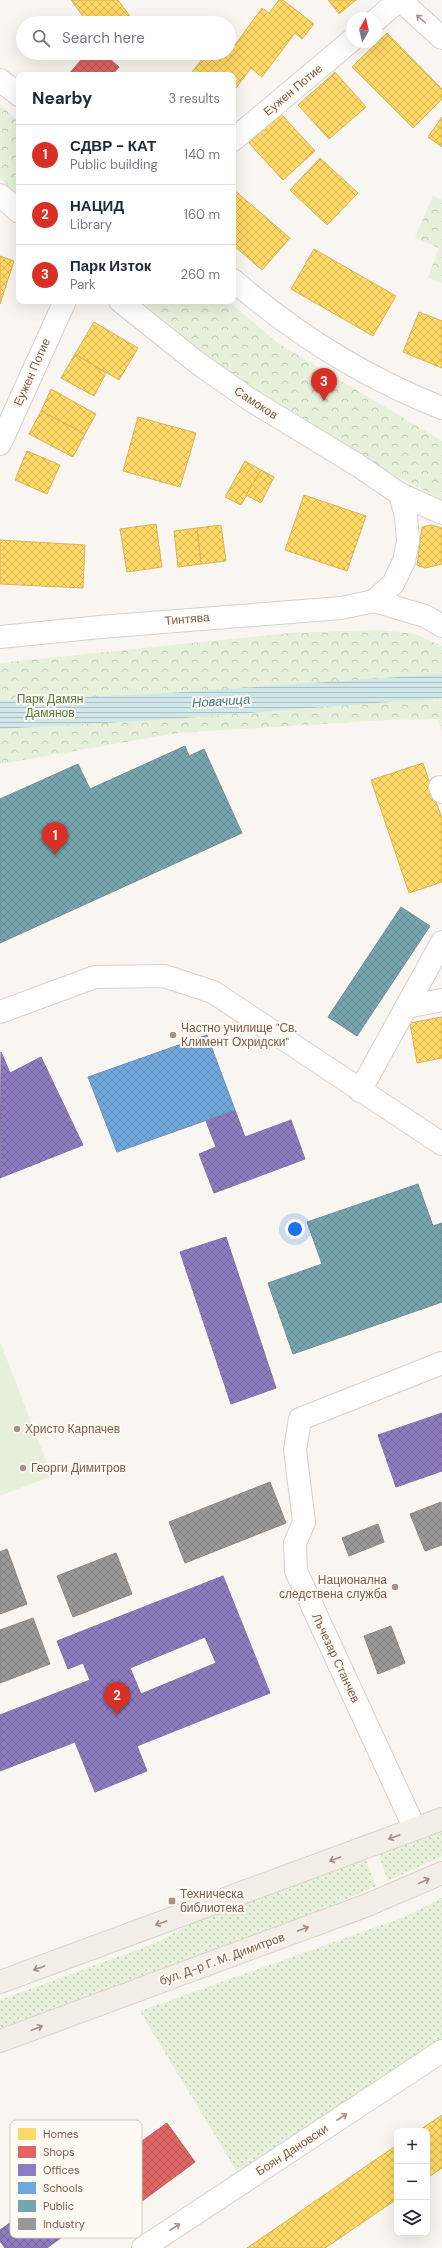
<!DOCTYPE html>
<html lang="en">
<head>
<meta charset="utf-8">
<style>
	:root { --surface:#fff; --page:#f2f2f3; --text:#1f2937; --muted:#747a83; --line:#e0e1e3; --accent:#d93025 }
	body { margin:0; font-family:"DM Sans",sans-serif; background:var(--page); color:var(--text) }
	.controls { position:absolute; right:12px; bottom:12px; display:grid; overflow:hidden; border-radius:8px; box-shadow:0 4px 16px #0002 }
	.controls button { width:36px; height:36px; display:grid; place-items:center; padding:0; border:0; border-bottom:1px solid var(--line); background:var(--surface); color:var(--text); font:20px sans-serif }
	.compass { position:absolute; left:346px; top:12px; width:36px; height:36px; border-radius:50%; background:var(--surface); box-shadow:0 4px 16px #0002; rotate:8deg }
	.you { position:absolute; left:295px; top:1229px; width:14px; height:14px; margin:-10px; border:3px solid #fff; border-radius:50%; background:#1a73e8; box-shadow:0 0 0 6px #1a73e833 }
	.badge { display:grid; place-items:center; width:26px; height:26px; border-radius:50%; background:var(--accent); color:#fff; font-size:13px; font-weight:700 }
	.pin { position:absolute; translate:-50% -33px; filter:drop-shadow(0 1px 2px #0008) }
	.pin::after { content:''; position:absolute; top:21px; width:14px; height:12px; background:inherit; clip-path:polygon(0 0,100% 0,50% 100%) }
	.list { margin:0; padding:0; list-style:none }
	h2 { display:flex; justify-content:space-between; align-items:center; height:52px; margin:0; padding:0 16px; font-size:17px }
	h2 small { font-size:13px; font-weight:400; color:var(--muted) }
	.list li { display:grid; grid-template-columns:26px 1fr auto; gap:12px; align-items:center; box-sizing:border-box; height:60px; padding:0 16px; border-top:1px solid var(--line) }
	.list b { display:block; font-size:15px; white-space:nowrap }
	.list p { margin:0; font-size:13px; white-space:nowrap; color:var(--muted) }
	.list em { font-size:13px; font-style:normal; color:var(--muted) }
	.icon { flex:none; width:22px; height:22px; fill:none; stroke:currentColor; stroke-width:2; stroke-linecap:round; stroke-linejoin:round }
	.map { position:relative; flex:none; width:442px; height:2248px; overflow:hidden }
	.search { position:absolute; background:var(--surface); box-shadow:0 4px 16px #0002; left:16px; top:16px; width:220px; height:44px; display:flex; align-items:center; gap:10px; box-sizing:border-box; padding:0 14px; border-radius:22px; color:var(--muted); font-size:15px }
	.panel { position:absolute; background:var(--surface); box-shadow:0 4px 16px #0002; left:16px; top:72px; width:220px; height:232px; border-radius:8px }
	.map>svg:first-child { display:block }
</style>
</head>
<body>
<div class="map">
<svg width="442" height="2248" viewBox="0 0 442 2248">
	<defs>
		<pattern id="grass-dots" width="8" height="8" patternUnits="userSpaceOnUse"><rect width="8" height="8" fill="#e7f0db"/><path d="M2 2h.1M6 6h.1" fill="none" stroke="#c0c6b4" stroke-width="1.8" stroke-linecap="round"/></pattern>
		<pattern id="park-crowns" width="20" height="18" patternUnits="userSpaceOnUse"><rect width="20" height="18" fill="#e7f0db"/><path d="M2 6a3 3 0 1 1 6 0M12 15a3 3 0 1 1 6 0" fill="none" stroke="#c0c6b4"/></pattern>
		<pattern id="water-rules" width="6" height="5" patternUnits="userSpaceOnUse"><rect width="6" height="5" fill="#d0e8ea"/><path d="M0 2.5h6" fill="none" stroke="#aebfc0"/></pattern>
		<pattern id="homes-cross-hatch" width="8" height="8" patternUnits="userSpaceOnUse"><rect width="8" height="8" fill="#ffd966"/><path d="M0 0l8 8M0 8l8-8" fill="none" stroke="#d3b356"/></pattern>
		<pattern id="shops-cross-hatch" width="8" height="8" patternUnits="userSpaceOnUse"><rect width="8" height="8" fill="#e06666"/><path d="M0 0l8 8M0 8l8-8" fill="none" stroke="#bb5756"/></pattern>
		<pattern id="offices-cross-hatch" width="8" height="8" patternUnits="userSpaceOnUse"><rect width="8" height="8" fill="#8e7cc3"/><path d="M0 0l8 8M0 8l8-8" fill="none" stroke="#746498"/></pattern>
		<pattern id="schools-cross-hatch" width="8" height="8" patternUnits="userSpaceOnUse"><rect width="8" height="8" fill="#6fa8dc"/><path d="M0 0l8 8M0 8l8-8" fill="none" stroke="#608cb5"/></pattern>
		<pattern id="public-cross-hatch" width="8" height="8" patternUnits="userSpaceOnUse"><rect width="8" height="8" fill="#76a5af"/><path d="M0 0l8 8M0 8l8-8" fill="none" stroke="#668a91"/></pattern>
		<pattern id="industry-cross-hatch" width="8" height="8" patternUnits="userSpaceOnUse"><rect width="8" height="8" fill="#999"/><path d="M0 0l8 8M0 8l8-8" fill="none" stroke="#82807f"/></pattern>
	</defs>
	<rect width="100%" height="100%" fill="#f9f5f0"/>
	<g fill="url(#grass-dots)">
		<polygon points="442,1826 442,1856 388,1881 377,1850"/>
		<polygon points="364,1855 376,1886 292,1923 0,2028 0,2000 158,1942 205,1916"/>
		<polygon points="442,1898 442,2051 243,2182 140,2011 404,1917"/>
	</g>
	<g fill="url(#park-crowns)">
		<polygon points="0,105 19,122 19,195 0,178"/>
		<polygon points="433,196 442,200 442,283 428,278 439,248 415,238"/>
		<polygon points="142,301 228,301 279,344 442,441 442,499 378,467 210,360"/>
		<polygon points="380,630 415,634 442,646 442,732 437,719 386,720 177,733 0,764 0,663 290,633"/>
	</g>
	<polygon fill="#e7f0db" points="0,1342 52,1476 0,1496"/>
	<polygon fill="url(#water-rules)" points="442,674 442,698 172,719 0,729 0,701 169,693"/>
	<g fill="url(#homes-cross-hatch)" stroke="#d7b45e">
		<polygon points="71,0 118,0 135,23 88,23"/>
		<polygon points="279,0 283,0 314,24 302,39 295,33 262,77 251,68 233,92 233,75 196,75 192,72 207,53 229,53 262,8 269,13"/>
		<polygon points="328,0 356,0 339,14"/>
		<polygon points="387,33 442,89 442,99 413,128 352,67"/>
		<polygon points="335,72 366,107 329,139 298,105"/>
		<polygon points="281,114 315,151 283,180 249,143"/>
		<polygon points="442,117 442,147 428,137"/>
		<polygon points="320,158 358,193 327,225 290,190"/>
		<polygon points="233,189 290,238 262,270 233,245"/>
		<polygon points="314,249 396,296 373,336 291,289"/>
		<polygon points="0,256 14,261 0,304"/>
		<polygon points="419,312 442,321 442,368 403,352"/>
		<polygon points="94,322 138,348 119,380 75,354"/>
		<polygon points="75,354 106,373 94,396 61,378"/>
		<polygon points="51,389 96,414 85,434 41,411"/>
		<polygon points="41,411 85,434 73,457 29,434"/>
		<polygon points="138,417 196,433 180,487 123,471"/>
		<polygon points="27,451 60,465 47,494 15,480"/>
		<polygon points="245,461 261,470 241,505 225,497"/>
		<polygon points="261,470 274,477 261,503 246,495"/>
		<polygon points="304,495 366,516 347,571 285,550"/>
		<polygon points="156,524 162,567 127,572 120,529"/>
		<polygon points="221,525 226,561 201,564 197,528"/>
		<polygon points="431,525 442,528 442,564 425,568 417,565 422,527"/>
		<polygon points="197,528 201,564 178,567 174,531"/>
		<polygon points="0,540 85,545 83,588 0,584"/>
		<polygon points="423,763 442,819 442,882 409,893 371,780"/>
		<polygon points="442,1017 442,1058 417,1063 410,1023"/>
		<polygon points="442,2115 442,2168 427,2178 427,2131 418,2131"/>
		<polygon points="397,2145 397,2199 325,2248 247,2248"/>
	</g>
	<g fill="url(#shops-cross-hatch)" stroke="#c1635e">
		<polygon points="87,53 103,53 119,67 112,75 68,75"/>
		<polygon points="167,2123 195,2162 107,2227 78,2187"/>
	</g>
	<g fill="url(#offices-cross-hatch)" stroke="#8872a0" fill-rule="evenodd">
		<polygon points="1,1052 10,1073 41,1057 83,1145 0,1178"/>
		<polygon points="235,1110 245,1137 291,1120 305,1159 214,1193 199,1154 216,1147 206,1121"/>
		<polygon points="226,1237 276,1388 231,1404 180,1252"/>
		<polygon points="442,1413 442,1471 396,1487 378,1435"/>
		<path d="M223 1576 270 1693 137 1746 147 1771 95 1792 75 1742 0 1771V1715L90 1680 83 1663 68 1669 57 1641ZM205 1637 216 1663 141 1694 130 1668Z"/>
		<polygon points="51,2193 70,2218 62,2223 69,2232 47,2248 5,2248 0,2241 0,2230"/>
	</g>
	<polygon fill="url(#schools-cross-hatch)" stroke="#7291b1" points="207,1035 235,1110 117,1152 88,1077"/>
	<g fill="url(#public-cross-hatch)" stroke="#778f92">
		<polygon points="185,746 189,756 204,749 242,833 0,943 0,799 78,764 90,789"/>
		<polygon points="401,907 430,926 357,1036 328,1017"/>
		<polygon points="418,1184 433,1226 442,1223 442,1302 293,1354 268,1283 322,1264 307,1222"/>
	</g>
	<g fill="url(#industry-cross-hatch)" stroke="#908782">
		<polygon points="270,1482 286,1523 185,1563 169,1522"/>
		<polygon points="441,1502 442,1545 425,1551 410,1514"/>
		<polygon points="378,1524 384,1542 349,1556 342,1538"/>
		<polygon points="7,1549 27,1604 0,1614 0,1552"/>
		<polygon points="116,1553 132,1594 73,1617 57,1576"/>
		<polygon points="33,1618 50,1664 0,1683 0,1630"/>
		<polygon points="391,1626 405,1663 378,1674 364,1636"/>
	</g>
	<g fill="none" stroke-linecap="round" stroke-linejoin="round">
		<g stroke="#d7d1cb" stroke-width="24">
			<g id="minor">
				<polyline points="400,0 442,38"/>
				<polyline points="376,20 399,0"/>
				<polyline points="0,80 19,95"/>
				<polyline points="233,140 352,40"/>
				<polyline points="0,195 19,212"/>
				<path d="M233 280C295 334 366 378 442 408"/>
				<polyline points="120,301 199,364 252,401 359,466 400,494 442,513"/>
				<polyline points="0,444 65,301"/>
				<polyline points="374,601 393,584 404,561 408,541 406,516 400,494"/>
				<polyline points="0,637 100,627 341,608 374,601 425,616 442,626"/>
				<polyline points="440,787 442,792"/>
				<polyline points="406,1007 442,1000"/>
				<polyline points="0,1012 95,977 164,976 213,992 442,1144"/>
				<polyline points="360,1091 442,942"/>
				<polyline points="415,1829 296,1571 295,1543 304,1522 295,1450 300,1419 442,1363"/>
				<polyline points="143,2248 442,2051"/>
			</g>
		</g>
		<g stroke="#dad1cc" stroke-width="24">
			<g id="major">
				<polyline points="0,1982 442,1819"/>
				<polyline points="0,2041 365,1906 442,1873"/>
			</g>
		</g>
		<use href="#minor" stroke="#fefefd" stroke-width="22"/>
		<use href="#major" stroke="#f3eee8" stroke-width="22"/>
	</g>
	<defs><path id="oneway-shaft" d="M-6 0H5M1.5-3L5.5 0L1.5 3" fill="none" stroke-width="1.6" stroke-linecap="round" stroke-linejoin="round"/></defs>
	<g stroke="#a8958b">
		<use href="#oneway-shaft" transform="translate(421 19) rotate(-138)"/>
		<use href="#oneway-shaft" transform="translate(342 2117) rotate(-33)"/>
		<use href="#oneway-shaft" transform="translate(175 2227) rotate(-33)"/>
	</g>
	<g stroke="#a48f83">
		<use href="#oneway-shaft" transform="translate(394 1837) rotate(160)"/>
		<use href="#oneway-shaft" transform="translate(335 1859) rotate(160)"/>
		<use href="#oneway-shaft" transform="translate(424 1881) rotate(-24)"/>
		<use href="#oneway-shaft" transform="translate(161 1923) rotate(160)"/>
		<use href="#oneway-shaft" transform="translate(303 1929) rotate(-20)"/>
		<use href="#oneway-shaft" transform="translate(39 1968) rotate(160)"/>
		<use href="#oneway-shaft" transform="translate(37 2028) rotate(-21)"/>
	</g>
	<g fill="#a69286" stroke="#fffaf3" stroke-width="1.5">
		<circle cx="173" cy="1035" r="4"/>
		<circle cx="17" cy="1429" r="4"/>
		<circle cx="23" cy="1468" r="4"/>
		<circle cx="395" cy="1587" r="4"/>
		<rect x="168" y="1897" width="8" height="8" rx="2"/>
	</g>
	<g text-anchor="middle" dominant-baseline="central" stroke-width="4" stroke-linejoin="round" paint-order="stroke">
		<g font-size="12" fill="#7a5c4d" stroke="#fffaf3">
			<text transform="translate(293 90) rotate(-40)">Еужен Потие</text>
			<text transform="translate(32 372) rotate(-66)">Еужен Потие</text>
			<text transform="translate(256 403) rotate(33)">Самоков</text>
			<text transform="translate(187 619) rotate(-5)">Тинтява</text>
			<text transform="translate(336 1658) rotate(65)">Лъчезар Станчев</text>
			<text transform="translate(222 1959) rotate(-20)">бул. Д-р Г. М. Димитров</text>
			<text transform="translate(292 2150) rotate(-33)">Боян Дановски</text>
		</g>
		<g font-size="12" fill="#537a41" stroke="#fffaf3">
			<text x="50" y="699">Парк Дамян<tspan x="50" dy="14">Дамянов</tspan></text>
		</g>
		<g font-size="12" fill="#7a5c4d" stroke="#fffaf3" text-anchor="start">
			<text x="181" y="1028">Частно училище "Св.<tspan x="181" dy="14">Климент Охридски"</tspan></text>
			<text x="25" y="1429">Христо Карпачев</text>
			<text x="31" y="1468">Георги Димитров</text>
			<text x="387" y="1580" text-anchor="end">Национална<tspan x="387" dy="14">следствена служба</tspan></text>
			<text x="180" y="1894">Техническа<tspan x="180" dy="14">библиотека</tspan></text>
		</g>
		<g font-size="13" font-style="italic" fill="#437c86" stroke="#fffaf3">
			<text transform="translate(221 701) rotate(-4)">Новачица</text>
		</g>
	</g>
	<rect x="10" y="2120" width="132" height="118" rx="6" fill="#fffaf3" stroke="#d7cbc1" stroke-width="1"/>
	<rect x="18" y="2128" width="18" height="12" fill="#ffd966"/>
	<rect x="18" y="2146" width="18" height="12" fill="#e06666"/>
	<rect x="18" y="2164" width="18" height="12" fill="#8e7cc3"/>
	<rect x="18" y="2182" width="18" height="12" fill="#6fa8dc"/>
	<rect x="18" y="2200" width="18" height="12" fill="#76a5af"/>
	<rect x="18" y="2218" width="18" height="12" fill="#999"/>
	<g font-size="11" fill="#7a5c4d">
		<text x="43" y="2138">Homes</text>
		<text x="43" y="2156">Shops</text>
		<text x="43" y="2174">Offices</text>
		<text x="43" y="2192">Schools</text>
		<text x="43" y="2210">Public</text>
		<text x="43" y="2228">Industry</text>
	</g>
</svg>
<div class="controls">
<button>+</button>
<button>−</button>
<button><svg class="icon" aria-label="layers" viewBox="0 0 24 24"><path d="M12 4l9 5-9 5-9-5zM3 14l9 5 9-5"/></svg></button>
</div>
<svg class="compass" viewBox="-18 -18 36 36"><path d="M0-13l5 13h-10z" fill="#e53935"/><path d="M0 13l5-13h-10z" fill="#747a83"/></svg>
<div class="you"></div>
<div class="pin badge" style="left:55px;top:855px">1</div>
<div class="pin badge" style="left:117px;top:1715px">2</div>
<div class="pin badge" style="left:324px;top:401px">3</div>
<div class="search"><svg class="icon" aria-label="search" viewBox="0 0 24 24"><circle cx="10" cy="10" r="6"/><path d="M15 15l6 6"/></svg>Search here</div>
<section class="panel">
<h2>Nearby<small>3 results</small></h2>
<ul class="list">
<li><span class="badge">1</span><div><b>СДВР - КАТ</b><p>Public building</p></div><em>140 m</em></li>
<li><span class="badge">2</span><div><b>НАЦИД</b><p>Library</p></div><em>160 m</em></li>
<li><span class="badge">3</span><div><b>Парк Изток</b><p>Park</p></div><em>260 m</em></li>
</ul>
</section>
</div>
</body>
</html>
